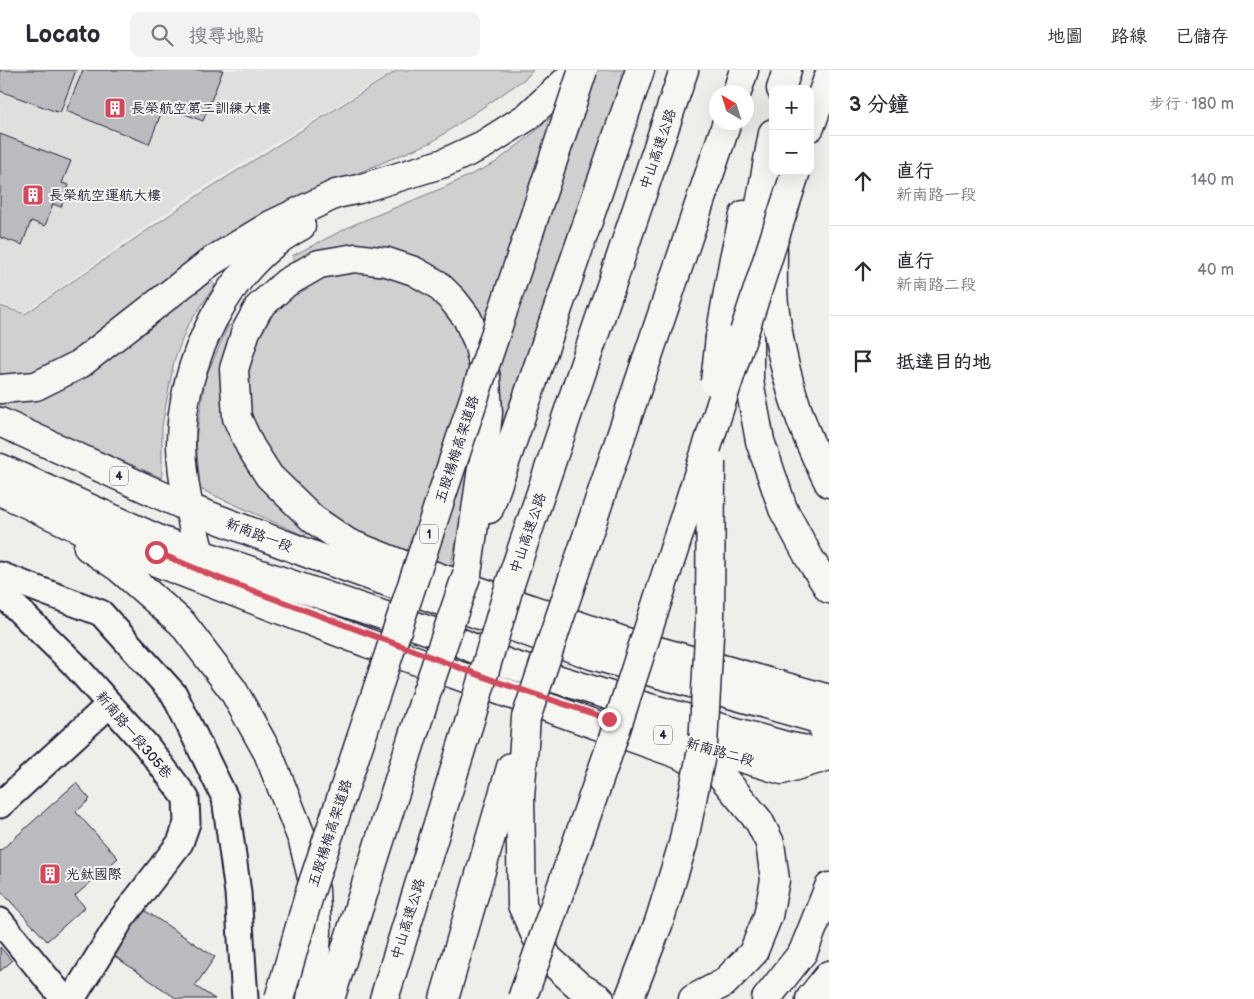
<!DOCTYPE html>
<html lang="zh-TW">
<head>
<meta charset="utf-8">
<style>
	:root { --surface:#fff; --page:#f2f2f3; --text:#2b2b33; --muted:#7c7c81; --line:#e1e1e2 }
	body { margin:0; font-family:"Balsamiq Sans","LXGW WenKai TC",sans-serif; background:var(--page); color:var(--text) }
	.controls { position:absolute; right:15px; top:15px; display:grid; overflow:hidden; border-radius:10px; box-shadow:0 5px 20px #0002 }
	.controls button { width:45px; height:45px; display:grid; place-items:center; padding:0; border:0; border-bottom:1px solid var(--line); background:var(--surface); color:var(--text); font:25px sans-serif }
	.compass { position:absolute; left:709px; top:15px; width:45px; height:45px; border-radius:50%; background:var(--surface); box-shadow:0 5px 20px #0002; rotate:321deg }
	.stop { position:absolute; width:15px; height:15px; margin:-11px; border:4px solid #d1495b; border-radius:50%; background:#fff }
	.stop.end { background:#d1495b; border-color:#fff; box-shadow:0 1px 5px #0008 }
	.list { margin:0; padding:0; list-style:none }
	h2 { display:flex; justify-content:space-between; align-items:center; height:65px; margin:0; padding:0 20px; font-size:21px }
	h2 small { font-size:16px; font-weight:400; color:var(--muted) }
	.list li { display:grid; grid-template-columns:32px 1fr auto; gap:15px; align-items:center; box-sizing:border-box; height:90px; padding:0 20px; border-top:1px solid var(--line) }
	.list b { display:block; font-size:19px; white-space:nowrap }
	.list p { margin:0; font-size:16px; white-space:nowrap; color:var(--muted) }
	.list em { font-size:16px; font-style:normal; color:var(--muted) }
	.icon { flex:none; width:28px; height:28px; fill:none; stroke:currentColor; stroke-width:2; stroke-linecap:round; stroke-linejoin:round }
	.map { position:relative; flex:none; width:829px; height:929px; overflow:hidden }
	header { display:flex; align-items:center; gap:30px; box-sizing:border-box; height:70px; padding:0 25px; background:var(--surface); border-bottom:1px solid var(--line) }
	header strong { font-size:24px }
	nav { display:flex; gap:28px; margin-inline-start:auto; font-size:18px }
	.search { width:350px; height:45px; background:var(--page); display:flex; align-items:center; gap:12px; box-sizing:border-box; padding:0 18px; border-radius:10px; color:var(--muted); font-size:19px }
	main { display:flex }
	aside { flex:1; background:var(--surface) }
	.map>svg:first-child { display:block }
</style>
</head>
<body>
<header>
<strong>Locato</strong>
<div class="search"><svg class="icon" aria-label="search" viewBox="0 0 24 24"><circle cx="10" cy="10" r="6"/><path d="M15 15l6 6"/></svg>搜尋地點</div>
<nav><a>地圖</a><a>路線</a><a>已儲存</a></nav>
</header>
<main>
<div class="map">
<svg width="829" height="929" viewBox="0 0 829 929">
	<rect width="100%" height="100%" fill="#eeeeeb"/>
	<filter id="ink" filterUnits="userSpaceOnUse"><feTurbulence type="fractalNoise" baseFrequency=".02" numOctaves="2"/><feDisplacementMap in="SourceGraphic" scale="10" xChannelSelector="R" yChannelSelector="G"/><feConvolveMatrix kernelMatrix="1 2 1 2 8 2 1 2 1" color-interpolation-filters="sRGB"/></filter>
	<g filter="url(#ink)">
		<polygon fill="#dfdfde" points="0,0 395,0 199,120 25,242 0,234"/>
		<g fill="#d0d0d1" stroke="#797986">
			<polygon points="398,0 533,0 526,8 432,72 279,136 79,284 19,309 0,306 0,236 25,244 203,122"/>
			<polygon points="599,0 625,0 500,372 500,318 483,251 421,191 298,193 292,186 353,155 445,117 495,93 536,61 582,19"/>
			<polygon points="373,201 417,216 450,245 466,275 475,305 471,411 448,505 397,483 352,458 306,425 264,379 246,327 251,279 280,234 324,207"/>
			<polygon points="211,211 215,215 187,257 174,291 162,356 162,408 0,337 0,330 151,255"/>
			<polygon points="235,253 222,293 222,340 238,386 268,425 309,461 305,466 200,419 196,369 205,309 228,256"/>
		</g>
		<g fill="#bbbbbf" stroke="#22223b">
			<polygon points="0,0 76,0 60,43 0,21"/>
			<polygon points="83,0 223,0 203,51 164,36 149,74 66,41"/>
			<polygon points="0,64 71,91 62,113 69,115 61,137 53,134 45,156 31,151 22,175 0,167"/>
			<polygon points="76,713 90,729 76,742 118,788 75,826 85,837 47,871 0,820 0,781"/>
			<polygon points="141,838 215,887 195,916 215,929 177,929 110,883"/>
			<polygon points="0,877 12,891 0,901"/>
		</g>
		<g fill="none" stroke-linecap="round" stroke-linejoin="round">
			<g stroke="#22223b" stroke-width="29">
				<g id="minor">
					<polyline points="0,505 101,543 174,624 225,728 238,823 245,929"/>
					<polyline points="0,522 73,593 146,675 186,728 187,753 180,773 122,848 72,929"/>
					<polyline points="0,735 109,635"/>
					<polyline points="0,851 64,929"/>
				</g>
			</g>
			<g stroke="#22223b" stroke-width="31">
				<g id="major">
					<polyline points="0,352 189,438 312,485 592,585 829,652"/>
					<polyline points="0,398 162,471 448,567 506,593 646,637 786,676 828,684"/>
					<polyline points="643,659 782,700 829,686"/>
				</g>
			</g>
			<g stroke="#22223b" stroke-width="31">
				<g id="highway">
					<polyline points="781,19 787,0"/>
					<polyline points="737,22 744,0"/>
					<polyline points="810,57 829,6"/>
					<polyline points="773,63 757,151 749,249 749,311 760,371 783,439 810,489 829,519"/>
					<path d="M773 179C773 197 772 216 774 234 781 296 800 358 829 413"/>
					<polyline points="720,267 734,188 744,145"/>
					<polyline points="0,319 36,316 80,294 212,191 271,155 336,124 359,119 444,93 483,75 527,47 578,0"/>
					<polyline points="0,421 125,480 367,573 678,684 720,704 759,751 770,773 775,810 768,846 753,883 724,913 693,929"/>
					<polyline points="489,439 640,0"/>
					<polyline points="88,477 118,497 182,553 233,620 268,683 303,771 315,820 317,861 314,913 311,929"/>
					<path d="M200 484C191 449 182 413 181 376 180 295 227 194 301 156"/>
					<polyline points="467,504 483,391 488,343 486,308 478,272 467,248 454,231 437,214 414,201 387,192 355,188 319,194 286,213 259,237 246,261 234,299 237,348 250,376 269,406 313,449 348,473 406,496 626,572 829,629"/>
					<polyline points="510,514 684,0"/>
					<polyline points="570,517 727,52"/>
					<polyline points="526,648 520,728 522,835 536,866 548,888 580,917 600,929"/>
					<polyline points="820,650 829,672"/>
					<polyline points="330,929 427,621"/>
					<polyline points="384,929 474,637"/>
					<polyline points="444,929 511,697"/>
					<polyline points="766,929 803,882 829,817"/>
					<polyline points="810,929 829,905"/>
				</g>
			</g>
			<use href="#minor" stroke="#f6f6f2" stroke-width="25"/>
			<use href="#major" stroke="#f6f6f2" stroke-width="28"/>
			<use href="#highway" stroke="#f6f6f2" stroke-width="28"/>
			<g stroke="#22223b" stroke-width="31" stroke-linecap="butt">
				<g id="highway-bridge">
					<polyline points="715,312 720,267"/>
					<polyline points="427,621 467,504"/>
					<polyline points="474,637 510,514"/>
					<polyline points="526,648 570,517"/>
					<polyline points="279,929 310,822 583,0"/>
					<polyline points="522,929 609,681 796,101"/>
					<polyline points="629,929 659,852 683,774 703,675 710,548 711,392"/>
				</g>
			</g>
			<use href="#highway-bridge" stroke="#f6f6f2" stroke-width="28"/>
		</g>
	</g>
	<g fill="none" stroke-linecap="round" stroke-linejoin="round" filter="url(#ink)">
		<polyline stroke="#d1495b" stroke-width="6" points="156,482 221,509 498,612 609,649"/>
	</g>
	<defs>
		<g id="building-square" transform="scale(1.125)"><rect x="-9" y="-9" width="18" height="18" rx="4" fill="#d1495b" stroke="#f6f6f2"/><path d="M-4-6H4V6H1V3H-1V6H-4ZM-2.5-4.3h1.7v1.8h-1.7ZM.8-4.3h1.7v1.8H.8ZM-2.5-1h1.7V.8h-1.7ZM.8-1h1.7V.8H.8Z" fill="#fff"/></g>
	</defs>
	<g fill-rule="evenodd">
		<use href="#building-square" x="115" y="38"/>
		<use href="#building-square" x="33" y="125"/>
		<use href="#building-square" x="50" y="804"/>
	</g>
	<g text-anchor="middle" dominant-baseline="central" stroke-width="4" stroke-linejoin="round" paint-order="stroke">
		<g fill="#f6f6f2" stroke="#626272" stroke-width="1">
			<rect x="110" y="396.5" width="18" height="19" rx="4"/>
			<rect x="420" y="454.5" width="18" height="19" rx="4"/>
			<rect x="654" y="655.5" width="18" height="19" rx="4"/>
		</g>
		<g font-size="12" font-weight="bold" fill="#22223b">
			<text x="119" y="406">4</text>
			<text x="429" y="464">1</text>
			<text x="663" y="665">4</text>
		</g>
		<g font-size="14" fill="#22223b" stroke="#f6f6f2" text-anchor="start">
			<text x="131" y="38">長榮航空第二訓練大樓</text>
			<text x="49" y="125">長榮航空運航大樓</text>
			<text x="66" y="804">光鈦國際</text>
		</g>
		<g font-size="14" fill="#22223b" stroke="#f6f6f2">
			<text transform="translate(658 79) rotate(-71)">中山高速公路</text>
			<text transform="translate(457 379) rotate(-72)">五股楊梅高架道路</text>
			<text transform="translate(528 463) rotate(-71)">中山高速公路</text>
			<text transform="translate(259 465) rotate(21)">新南路一段</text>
			<text transform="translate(134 665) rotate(50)">新南路一段305巷</text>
			<text transform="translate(720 682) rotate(16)">新南路二段</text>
			<text transform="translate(330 763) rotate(-72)">五股楊梅高架道路</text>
			<text transform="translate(408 849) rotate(-73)">中山高速公路</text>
		</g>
	</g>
</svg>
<div class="controls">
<button>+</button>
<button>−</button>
</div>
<svg class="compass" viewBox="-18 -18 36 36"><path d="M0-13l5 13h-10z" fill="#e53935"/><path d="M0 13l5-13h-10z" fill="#7c7c81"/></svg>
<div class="stop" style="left:156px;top:482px"></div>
<div class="stop end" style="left:609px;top:649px"></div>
</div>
<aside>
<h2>3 分鐘<small>步行 · 180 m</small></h2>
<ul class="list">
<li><svg class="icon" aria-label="ahead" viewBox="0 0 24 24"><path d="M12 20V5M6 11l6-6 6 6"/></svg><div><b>直行</b><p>新南路一段</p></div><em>140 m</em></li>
<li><svg class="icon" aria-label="ahead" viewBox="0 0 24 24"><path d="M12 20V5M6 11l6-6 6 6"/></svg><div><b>直行</b><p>新南路二段</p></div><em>40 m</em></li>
<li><svg class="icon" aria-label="arrive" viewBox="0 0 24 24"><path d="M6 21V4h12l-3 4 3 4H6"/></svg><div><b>抵達目的地</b></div></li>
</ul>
</aside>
</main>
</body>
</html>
